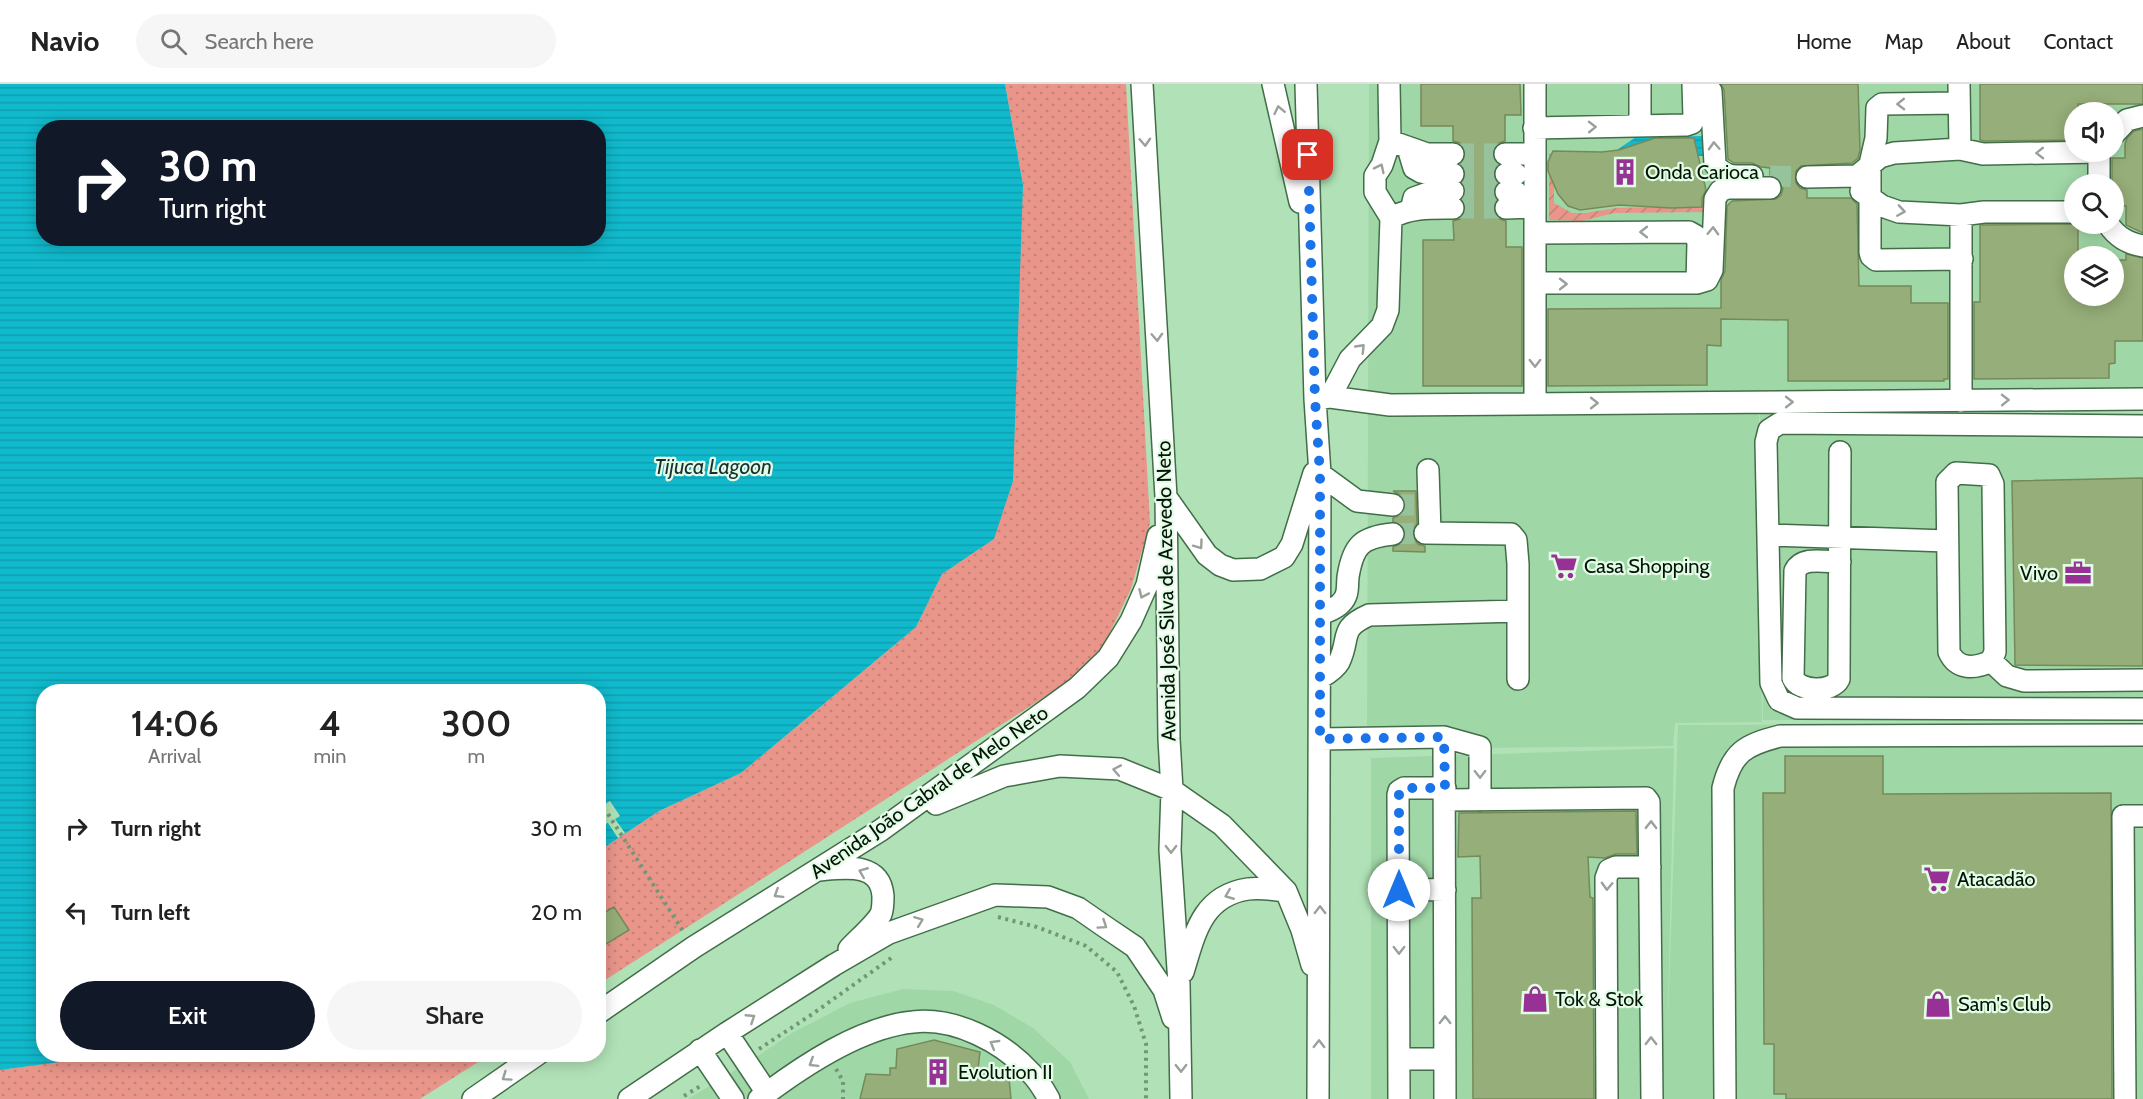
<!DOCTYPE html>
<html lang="en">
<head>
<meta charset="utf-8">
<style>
	:root { --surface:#fff; --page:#f6f6f6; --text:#222; --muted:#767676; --line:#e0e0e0; --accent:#111827 }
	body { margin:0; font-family:Cabin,sans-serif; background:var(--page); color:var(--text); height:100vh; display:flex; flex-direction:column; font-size:22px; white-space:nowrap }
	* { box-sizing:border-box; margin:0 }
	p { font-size:20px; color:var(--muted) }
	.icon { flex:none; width:33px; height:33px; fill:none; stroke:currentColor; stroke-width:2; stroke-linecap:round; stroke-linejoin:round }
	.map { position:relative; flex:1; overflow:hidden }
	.side { position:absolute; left:36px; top:600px; width:570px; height:378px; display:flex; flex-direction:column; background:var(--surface); border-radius:24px; box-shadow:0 3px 15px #0003 }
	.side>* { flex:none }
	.banner { position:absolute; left:36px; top:36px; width:570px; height:126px; border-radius:24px; box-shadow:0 3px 15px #0003; background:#111827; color:#fff; overflow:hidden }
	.tools { position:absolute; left:2064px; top:18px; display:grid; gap:12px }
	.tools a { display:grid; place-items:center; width:60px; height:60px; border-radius:50%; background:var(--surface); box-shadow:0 3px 15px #0003; font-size:30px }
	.pin { position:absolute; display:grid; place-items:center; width:51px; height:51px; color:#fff; margin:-26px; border-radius:12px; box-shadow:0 3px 9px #0006 }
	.me { position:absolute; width:66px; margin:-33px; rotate:0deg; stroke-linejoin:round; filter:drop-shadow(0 0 4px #0008) }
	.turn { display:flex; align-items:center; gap:21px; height:126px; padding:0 24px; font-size:27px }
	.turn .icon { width:78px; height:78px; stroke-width:2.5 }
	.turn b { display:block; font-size:42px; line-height:51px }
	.eta { display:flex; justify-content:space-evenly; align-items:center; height:102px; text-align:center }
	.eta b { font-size:36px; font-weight:600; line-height:42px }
	.button { display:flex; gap:12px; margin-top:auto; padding:12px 24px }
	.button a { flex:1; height:69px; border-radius:36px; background:var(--accent); color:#fff; font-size:24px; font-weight:600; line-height:69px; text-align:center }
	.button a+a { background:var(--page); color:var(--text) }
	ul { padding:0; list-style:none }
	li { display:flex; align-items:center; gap:18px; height:84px; padding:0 24px }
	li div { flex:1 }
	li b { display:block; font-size:22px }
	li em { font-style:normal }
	header { display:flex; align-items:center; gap:36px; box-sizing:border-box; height:84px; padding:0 30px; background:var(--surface); border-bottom:2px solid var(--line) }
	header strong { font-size:28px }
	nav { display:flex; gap:33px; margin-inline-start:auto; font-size:21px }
	.search { width:420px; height:54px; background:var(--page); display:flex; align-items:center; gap:15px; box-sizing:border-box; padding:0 21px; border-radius:33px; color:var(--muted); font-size:22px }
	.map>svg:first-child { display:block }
	.built { fill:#a0d7a7; fill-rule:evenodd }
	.grass { fill:url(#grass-dots) }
	.garden { fill:url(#garden-furrows) }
	.water { fill:url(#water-rules); fill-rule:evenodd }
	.pier { fill:#b1e2b7 }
	.building { fill:#96ae79; stroke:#748b59; stroke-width:1.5 }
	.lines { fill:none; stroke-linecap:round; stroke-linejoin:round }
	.minor-tunnel { stroke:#97c39c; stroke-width:21; stroke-dasharray:21 10; stroke-linecap:butt }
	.minor-casing { stroke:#416e48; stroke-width:24 }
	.path { stroke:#729777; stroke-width:4; stroke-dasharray:3 4.5; stroke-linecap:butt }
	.minor { stroke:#fff; stroke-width:21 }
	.oneway { stroke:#9aa19b }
	.route { stroke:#1a73e8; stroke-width:10; stroke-dasharray:0 18 }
	.labels { text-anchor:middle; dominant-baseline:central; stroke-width:4.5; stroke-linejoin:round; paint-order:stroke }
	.poi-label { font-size:20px; fill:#031406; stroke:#e3fce6; text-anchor:start }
	.street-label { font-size:20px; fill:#031406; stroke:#e3fce6 }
	.water-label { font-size:21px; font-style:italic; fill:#183034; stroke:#e3fce6 }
</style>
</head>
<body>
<header>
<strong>Navio</strong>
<div class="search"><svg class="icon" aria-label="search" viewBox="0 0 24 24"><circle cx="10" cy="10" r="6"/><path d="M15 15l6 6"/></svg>Search here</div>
<nav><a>Home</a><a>Map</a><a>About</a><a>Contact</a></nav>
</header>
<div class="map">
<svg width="2143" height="1015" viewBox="0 0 2143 1015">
	<defs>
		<pattern id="grass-dots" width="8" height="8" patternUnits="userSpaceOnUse" patternTransform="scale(1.5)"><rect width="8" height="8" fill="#e9958a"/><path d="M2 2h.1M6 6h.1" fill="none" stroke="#c68076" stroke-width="1.8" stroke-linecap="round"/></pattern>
		<pattern id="garden-furrows" width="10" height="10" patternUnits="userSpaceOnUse" patternTransform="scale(1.5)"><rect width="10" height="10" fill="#e9958a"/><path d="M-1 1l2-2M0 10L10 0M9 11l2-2" fill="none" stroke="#c68076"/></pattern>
		<pattern id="water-rules" width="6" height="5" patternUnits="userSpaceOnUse" patternTransform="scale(1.5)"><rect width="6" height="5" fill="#10b9cc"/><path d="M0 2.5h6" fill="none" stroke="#0e9eae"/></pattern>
	</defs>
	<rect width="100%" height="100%" fill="#b1e2b7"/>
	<path class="built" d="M1369 0H2143V327L1759 326 1762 638 1675 639 1673 662 1367 665ZM2074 28H2114V68H2074ZM2074 100H2114V140H2074ZM2074 172H2114V212H2074Z
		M1760 329H2143V636H1763Z
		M2143 640V1015H1371V674L1674 664 1667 965 1678 641Z
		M903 905 953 907 994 921 1033 944 1070 978 1089 1015H688L752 976 792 949 850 919Z"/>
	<path class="grass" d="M1005 0H1126L1150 439 1131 505 1094 581 599 900V767L659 727 741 689 916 543 942 490 994 455 1023 101Z
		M112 970H489V971L420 1015H0V986Z"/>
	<path class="garden" d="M1549 70H1554V119L1572 129H1585L1616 124 1697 122V118H1708V128L1614 129 1582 137 1549 136Z"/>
	<path class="water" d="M0 0H1005L1023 101 1013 397 994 455 942 490 916 543 741 689 659 727 599 767 598 608H44V970L112 971 0 986ZM44 44H598V154H44Z
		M1707 52V72H1608L1636 53Z"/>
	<path class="pier" d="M610 717 620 732 615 735 625 749 618 754 608 739 605 740 599 729V724Z"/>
	<path class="building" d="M1421 0H1520L1521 31H1505V57L1499 59 1494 63 1492 71 1498 81 1493 89 1497 99 1493 107 1496 116 1493 124 1495 130 1500 135 1506 137V163H1522V302H1423V156H1454L1453 137 1460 135 1466 125 1462 116 1466 107 1462 98 1466 89 1461 80 1464 76 1466 69 1460 59 1453 57V42H1421Z
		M1721 0H1858L1860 66 1858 74 1852 79 1801 82 1796 87V99L1800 104 1807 106V114H1851L1857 120 1859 202H1911V219H1948V295H1944V297H1788V236L1721 235V262L1707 261V301L1548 302V225L1721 224V196L1725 187 1727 122 1732 117 1776 115 1781 111 1783 105 1781 97 1770 91V84L1761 83 1752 79H1734L1728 75 1724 6Z
		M1980 0H2143V20H2078V28H2074V56L1984 57 1980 56Z
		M2143 45V149L2126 141V122H2114V100H2112V74H2125V60L2127 54 2134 47Z
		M1655 54H1694L1706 106 1702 114V123L1671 124 1619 121 1580 126 1568 122 1558 110 1548 87V78L1553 67 1602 68 1619 66Z
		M2078 140V172H2074V212H2114V176H2126V170L2143 174V257H2115V279L2109 280V294L1974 295V218H1980V141Z
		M2143 394V582L2015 581 2012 397Z
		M1393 407H1416L1417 440 1412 449 1418 460 1425 462V468L1393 467V463L1400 460 1404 455 1406 449 1403 442 1393 438V434L1403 429 1406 422 1401 411Z
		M1785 672H1883V710L2111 709 2112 1015H1786V1010H1774V960H1764L1763 709H1785Z
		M1636 727 1637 770H1616L1605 774 1588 773 1590 813 1593 814 1594 1015H1473L1472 814H1481L1480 772 1458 773 1459 729Z
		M614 823 629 846 598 865V832Z
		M934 956 980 968 978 985H986L988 994H1009L1011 1015H860L866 990 890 991V984H896L897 965Z"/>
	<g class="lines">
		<path class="minor-tunnel" d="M1453 70H1505
			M1453 90H1506
			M1770 92 1807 93
			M1453 107 1506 108
			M1453 124H1506
			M1393 421H1425
			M1393 450 1425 449"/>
		<defs>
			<path id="minor" d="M1142 0 1166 413 1169 655 1172 706 1170 766 1179 900 1181 1015
				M1273 0 1300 118
				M1306 0 1315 315 1320 390 1318 1015
				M1535 0V199H1697L1707 196 1712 186 1715 115 1720 107 1727 104H1770
				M1703 0 1711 7 1715 80C1724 94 1736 92 1752 92
				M1959 0 1960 65
				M1959 19 1882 20 1877 24 1876 54 1870 80V168L1871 172 1876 176 1962 175
				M1640 42V0
				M1534 44 1686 41 1692 39 1694 34 1693 0
				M2114 50 2127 36 2143 32
				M1390 57 1427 70H1453
				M1408 64 1414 84 1421 88 1431 90H1453
				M2099 68V100
				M1505 70H1535
				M1506 90H1516
				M1807 93 1857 92 1880 73 1894 69 1960 65 1983 70 2099 68
				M1861 107 1882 122 1899 128 1961 131 1984 128H2074
				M1506 108H1516
				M1506 124 1535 123
				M1411 126 1414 114 1431 108 1453 107
				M1391 134C1410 123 1432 124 1453 124
				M2108 140C2117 153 2127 159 2143 162
				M1536 149 1689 148 1696 152 1698 159 1697 199
				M1330 313 1350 275 1382 242 1388 226 1391 134 1375 108V92L1382 81 1390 57 1389 0
				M1315 315 1330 313 1390 321 2143 315
				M1961 317V131
				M1535 319V199
				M2143 342 1780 339 1769 346 1766 358 1771 599 1779 616 1797 624 2143 625
				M1840 368 1839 595C1832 609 1799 608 1793 594L1795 487C1802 472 1825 478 1840 478
				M1428 386 1430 449
				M1956 389 1989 391 1993 400 1995 568 1991 577C1975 585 1957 586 1949 568L1947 398Z
				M1320 390 1357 417 1393 421
				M1166 413 1207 471 1220 481 1233 486 1260 485 1284 473 1292 460 1314 389
				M1425 449 1511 450 1516 456 1518 480V595
				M1768 451 1947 457
				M1321 530C1328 527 1336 525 1341 519 1349 511 1347 503 1348 493 1353 461 1362 453 1393 450
				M1991 577 2007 592 2024 597 2143 596
				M1320 594C1327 590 1335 585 1339 578 1351 553 1338 545 1369 531L1518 527
				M1444 653 1445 1015
				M1320 655 1444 653 1480 663V716
				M1445 716 1646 714 1649 718 1652 1015
				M936 720 1004 692 1060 682 1120 685 1172 706 1222 741 1286 807 1302 846 1312 881
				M819 786C843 784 880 777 883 812 883 818 883 825 881 830 875 841 857 856 849 865
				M1399 805 1445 806
				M1183 888C1195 849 1202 812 1248 805 1260 803 1274 806 1286 807
				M598 929 694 863 881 746 1077 604 1108 574 1131 537 1147 501 1158 452
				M727 949 767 1009
				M700 966 733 1015
				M1399 975H1445
				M473 1015 538 970
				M629 1015 727 949 834 881 889 849 995 811 1048 813 1078 824 1104 842 1135 863 1164 906 1173 934
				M759 1015C801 983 860 943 913 938 955 933 1003 958 1031 989 1038 996 1044 1006 1049 1015
				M1399 1015 1398 711 1399 707 1404 704H1445
				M1607 1015 1606 794 1609 786 1616 783H1650
				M1725 1015 1723 704C1732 668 1745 661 1780 652L2143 651
				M2125 1015 2123 732H2143"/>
		</defs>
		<use href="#minor" class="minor-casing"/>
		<path class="path" d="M608 730 683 847
			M998 833 1037 843 1086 862 1117 888 1134 922 1146 960V1015
			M759 965 811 931 894 872
			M836 985 843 997V1015
			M684 1012 702 1001"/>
		<use href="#minor" class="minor"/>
	</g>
	<defs><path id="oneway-chevron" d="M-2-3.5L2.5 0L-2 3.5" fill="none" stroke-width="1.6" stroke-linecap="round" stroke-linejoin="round" transform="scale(1.5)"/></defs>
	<g class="oneway">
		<use href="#oneway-chevron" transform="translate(1901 20) rotate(179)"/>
		<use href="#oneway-chevron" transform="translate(1279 26) rotate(-102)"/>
		<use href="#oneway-chevron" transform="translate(1592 43) rotate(-1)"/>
		<use href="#oneway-chevron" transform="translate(1145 58) rotate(87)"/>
		<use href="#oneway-chevron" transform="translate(1714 62) rotate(-93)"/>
		<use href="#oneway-chevron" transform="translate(2040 69) rotate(179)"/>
		<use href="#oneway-chevron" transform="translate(1380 84) rotate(-64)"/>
		<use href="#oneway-chevron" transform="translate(1901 127) rotate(9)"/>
		<use href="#oneway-chevron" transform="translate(1713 147) rotate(-88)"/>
		<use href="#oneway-chevron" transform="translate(1644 148) rotate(180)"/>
		<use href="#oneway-chevron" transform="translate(1563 200)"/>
		<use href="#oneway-chevron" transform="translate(1157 253) rotate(87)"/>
		<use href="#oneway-chevron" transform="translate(1361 264) rotate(-46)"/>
		<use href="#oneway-chevron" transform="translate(1535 279) rotate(90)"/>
		<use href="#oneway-chevron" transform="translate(2005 316) rotate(-1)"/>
		<use href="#oneway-chevron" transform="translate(1789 318)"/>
		<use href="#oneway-chevron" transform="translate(1594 319)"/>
		<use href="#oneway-chevron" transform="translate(1199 461) rotate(54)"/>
		<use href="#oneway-chevron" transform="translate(1143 510) rotate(114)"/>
		<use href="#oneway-chevron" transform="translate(1117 686) rotate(-169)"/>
		<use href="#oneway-chevron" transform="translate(1480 690) rotate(89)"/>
		<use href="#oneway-chevron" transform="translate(1651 741) rotate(-89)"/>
		<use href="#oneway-chevron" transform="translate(1171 765) rotate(89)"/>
		<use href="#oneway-chevron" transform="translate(863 788) rotate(-158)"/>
		<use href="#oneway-chevron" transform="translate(1607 802) rotate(92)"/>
		<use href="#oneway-chevron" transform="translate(778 810) rotate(148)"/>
		<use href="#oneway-chevron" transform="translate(1229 811) rotate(158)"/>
		<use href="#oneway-chevron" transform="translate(1320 826) rotate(-90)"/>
		<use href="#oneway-chevron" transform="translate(919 837) rotate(-21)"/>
		<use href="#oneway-chevron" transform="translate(1103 841) rotate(34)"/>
		<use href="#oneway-chevron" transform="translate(1399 866) rotate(90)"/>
		<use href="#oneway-chevron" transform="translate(751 934) rotate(-33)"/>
		<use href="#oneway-chevron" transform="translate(1445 936) rotate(-90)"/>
		<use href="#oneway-chevron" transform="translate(1651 957) rotate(-90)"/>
		<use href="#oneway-chevron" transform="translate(994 960) rotate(-150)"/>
		<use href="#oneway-chevron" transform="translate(1319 960) rotate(-89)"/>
		<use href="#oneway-chevron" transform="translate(813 979) rotate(148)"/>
		<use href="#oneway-chevron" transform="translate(1181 984) rotate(89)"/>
		<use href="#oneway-chevron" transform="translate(506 993) rotate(145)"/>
	</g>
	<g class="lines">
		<path class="route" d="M1308 71 1315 315 1320 390V655L1444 653 1445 704H1404L1399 707V806"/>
	</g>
	<defs>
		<symbol id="building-bare" viewBox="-9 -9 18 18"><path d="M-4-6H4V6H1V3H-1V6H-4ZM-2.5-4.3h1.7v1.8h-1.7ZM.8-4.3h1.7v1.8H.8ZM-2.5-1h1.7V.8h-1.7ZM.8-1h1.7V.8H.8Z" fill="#973196" stroke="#e3fce6" stroke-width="2.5" paint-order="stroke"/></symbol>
		<symbol id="supermarket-bare" viewBox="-9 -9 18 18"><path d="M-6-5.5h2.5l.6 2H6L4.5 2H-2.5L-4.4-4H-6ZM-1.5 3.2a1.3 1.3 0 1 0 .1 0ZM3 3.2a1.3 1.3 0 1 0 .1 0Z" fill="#973196" stroke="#e3fce6" stroke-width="2.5" paint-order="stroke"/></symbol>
		<symbol id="office-bare" viewBox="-9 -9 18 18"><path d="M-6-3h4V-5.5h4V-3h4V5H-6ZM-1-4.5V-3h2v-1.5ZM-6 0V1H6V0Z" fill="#973196" stroke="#e3fce6" stroke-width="2.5" paint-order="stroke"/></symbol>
		<symbol id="shop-bare" viewBox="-9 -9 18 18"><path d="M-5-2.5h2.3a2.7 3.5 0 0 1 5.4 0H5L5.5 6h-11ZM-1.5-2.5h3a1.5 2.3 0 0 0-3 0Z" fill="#973196" stroke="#e3fce6" stroke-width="2.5" paint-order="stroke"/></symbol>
	</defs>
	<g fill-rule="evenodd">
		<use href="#building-bare" x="1606" y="69" width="38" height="38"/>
		<use href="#supermarket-bare" x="1545" y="463" width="38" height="38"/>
		<use href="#office-bare" x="2059" y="470" width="38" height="38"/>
		<use href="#supermarket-bare" x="1918" y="776" width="38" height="38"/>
		<use href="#shop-bare" x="1516" y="896" width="38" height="38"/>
		<use href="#shop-bare" x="1919" y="901" width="38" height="38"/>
		<use href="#building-bare" x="919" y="969" width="38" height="38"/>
	</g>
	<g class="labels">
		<g class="poi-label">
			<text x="1645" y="88">Onda Carioca</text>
			<text x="1584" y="482">Casa Shopping</text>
			<text x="2058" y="489" text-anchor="end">Vivo</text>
			<text x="1957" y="795">Atacadão</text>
			<text x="1555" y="915">Tok &amp; Stok</text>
			<text x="1958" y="920">Sam's Club</text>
			<text x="958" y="988">Evolution II</text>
		</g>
		<g class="street-label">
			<text transform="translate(1166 507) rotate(-91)">Avenida José Silva de Azevedo Neto</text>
			<text transform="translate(929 708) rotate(-35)">Avenida João Cabral de Melo Neto</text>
		</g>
		<g class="water-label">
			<text x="713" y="382">Tijuca Lagoon</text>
		</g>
	</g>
</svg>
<div class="tools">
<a><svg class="icon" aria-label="sound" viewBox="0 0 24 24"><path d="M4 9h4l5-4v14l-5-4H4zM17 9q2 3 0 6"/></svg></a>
<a><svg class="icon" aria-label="search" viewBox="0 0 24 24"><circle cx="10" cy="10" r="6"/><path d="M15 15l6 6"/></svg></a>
<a><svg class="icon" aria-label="layers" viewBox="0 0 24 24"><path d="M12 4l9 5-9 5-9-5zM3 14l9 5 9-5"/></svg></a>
</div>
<div class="pin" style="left:1308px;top:71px;background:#d93025"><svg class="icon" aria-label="arrive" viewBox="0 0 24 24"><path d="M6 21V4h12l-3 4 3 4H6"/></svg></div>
<svg class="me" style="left:1399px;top:806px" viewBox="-20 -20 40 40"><circle r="19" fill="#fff"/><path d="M0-13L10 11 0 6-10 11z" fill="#1a73e8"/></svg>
<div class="banner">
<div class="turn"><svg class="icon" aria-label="right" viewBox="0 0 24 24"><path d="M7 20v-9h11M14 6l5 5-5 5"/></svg><div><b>30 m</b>Turn right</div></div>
</div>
<section class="side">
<div class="eta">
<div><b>14:06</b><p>Arrival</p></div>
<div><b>4</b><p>min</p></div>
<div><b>300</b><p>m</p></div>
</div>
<ul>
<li><svg class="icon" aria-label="right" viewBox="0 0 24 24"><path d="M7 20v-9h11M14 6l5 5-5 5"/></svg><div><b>Turn right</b></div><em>30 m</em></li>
<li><svg class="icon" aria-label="left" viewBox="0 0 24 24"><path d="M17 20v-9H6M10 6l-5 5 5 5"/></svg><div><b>Turn left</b></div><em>20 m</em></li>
</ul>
<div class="button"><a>Exit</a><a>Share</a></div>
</section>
</div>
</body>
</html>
